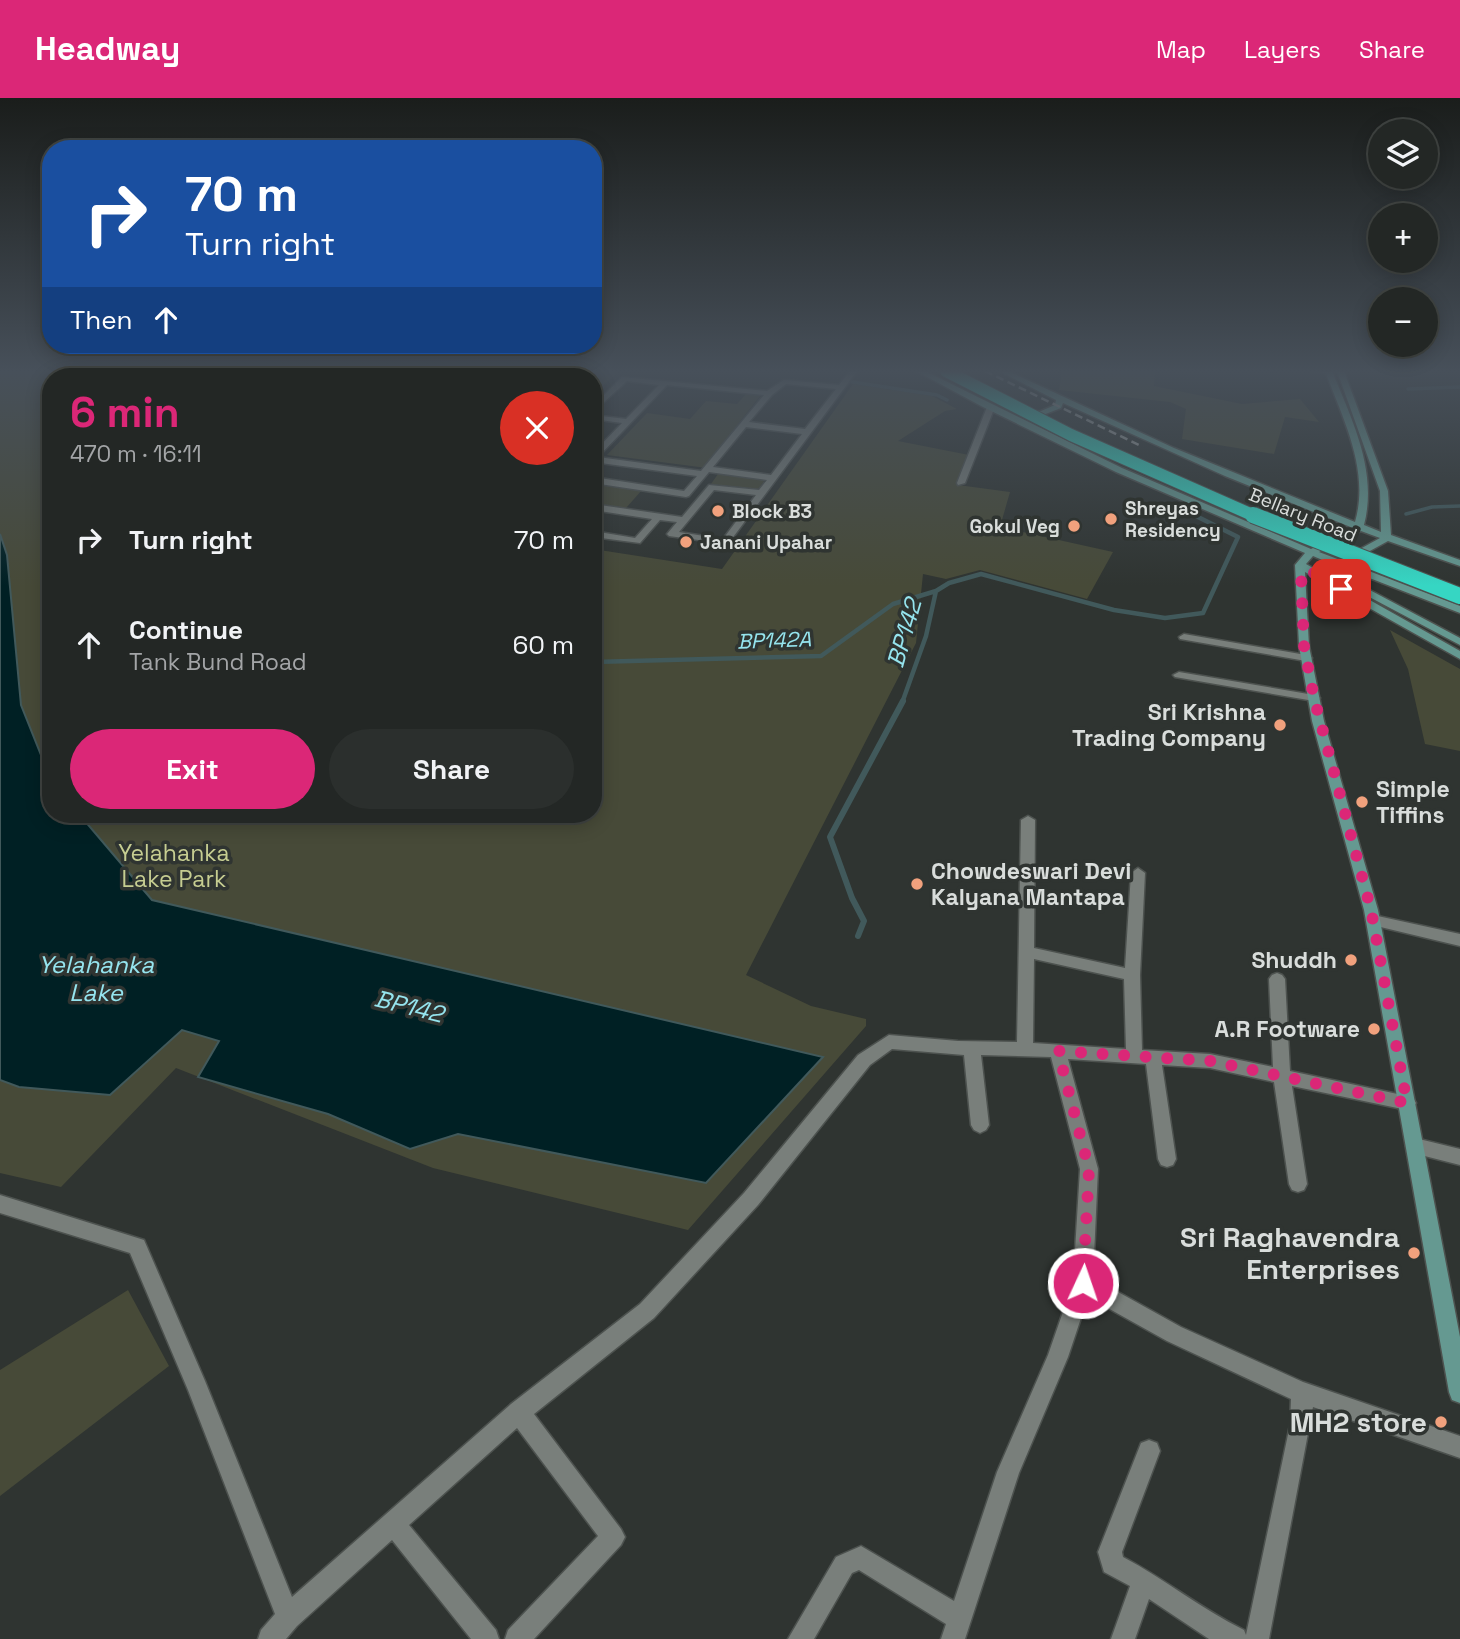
<!DOCTYPE html>
<html lang="en">
<head>
<meta charset="utf-8">
<style>
	:root { --surface:#232725; --page:#2b2f2d; --text:#f1f3f6; --muted:#a3a5a7; --line:#404442; --accent:#db2777 }
	body { margin:0; font-family:"Space Grotesk",sans-serif; background:var(--page); color:var(--text); height:100vh; display:flex; flex-direction:column; font-size:26px; white-space:nowrap }
	* { box-sizing:border-box; margin:0 }
	p { font-size:23px; color:var(--muted) }
	.icon { flex:none; width:38px; height:38px; fill:none; stroke:currentColor; stroke-width:2; stroke-linecap:round; stroke-linejoin:round }
	.map { position:relative; flex:1; overflow:hidden }
	.details { position:absolute; left:42px; top:270px; width:560px; height:455px; display:flex; flex-direction:column; background:var(--surface); border-radius:28px; box-shadow:0 4px 18px #0003,0 0 0 2px var(--line) }
	.details>* { flex:none }
	.banner { position:absolute; left:42px; top:42px; width:560px; height:214px; border-radius:28px; box-shadow:0 4px 18px #0003,0 0 0 2px var(--line); background:#1a4fa0; color:#fff; overflow:hidden }
	.controls { position:absolute; left:1368px; top:21px; display:grid; gap:14px }
	.controls a { display:grid; place-items:center; width:70px; height:70px; border-radius:50%; background:var(--surface); box-shadow:0 4px 18px #0003,0 0 0 2px var(--line); font-size:35px }
	.pin { position:absolute; display:grid; place-items:center; width:60px; height:60px; color:#fff; margin:-30px; border-radius:14px; box-shadow:0 4px 10px #0006 }
	.me { position:absolute; width:77px; margin:-38px; rotate:3deg; stroke-linejoin:round; filter:drop-shadow(0 0 5px #0008) }
	.turn { display:flex; align-items:center; gap:24px; height:147px; padding:0 28px; font-size:32px }
	.turn .icon { width:91px; height:91px; stroke-width:2.5 }
	.turn b { display:block; font-size:49px; line-height:60px }
	.then { display:flex; align-items:center; height:66px; padding:0 28px; background:#0003; gap:14px; font-size:26px }
	.round { display:grid; place-items:center; flex:none; width:74px; height:74px; border-radius:37px; background:var(--page) }
	.headline { display:flex; align-items:center; justify-content:space-between; height:119px; padding:0 28px }
	h1 { font-size:42px; font-weight:700; line-height:52px; color:var(--accent) }
	.action { display:flex; gap:14px; margin-top:auto; padding:14px 28px }
	.action a { flex:1; height:80px; border-radius:42px; background:var(--accent); color:#fff; font-size:28px; font-weight:700; line-height:80px; text-align:center }
	.action a+a { background:var(--page); color:var(--text) }
	ul { padding:0; list-style:none }
	li { display:flex; align-items:center; gap:21px; height:105px; padding:0 28px }
	li div { flex:1 }
	li b { display:block; font-size:26px }
	li em { font-style:normal }
	header { display:flex; align-items:center; gap:42px; box-sizing:border-box; height:98px; padding:0 35px; background:var(--accent); color:#fff }
	header strong { font-size:33px }
	nav { display:flex; gap:38px; margin-inline-start:auto; font-size:24px }
	.map>svg:first-child { display:block }
	.green { fill:#474a38 }
	.water { fill:#002024; stroke:#41595b; stroke-width:2 }
	.lines { fill:none; stroke-linecap:round; stroke-linejoin:round }
	.stream-far2 { stroke:#41595b; stroke-width:3.5 }
	.stream-far1 { stroke:#41595b; stroke-width:4.5 }
	.stream { stroke:#41595b; stroke-width:6 }
	.street-casing { stroke:#4d524f; stroke-width:3 }
	.secondary-casing { stroke:#4d524f; stroke-width:3 }
	.street { fill:#797f7b; fill-rule:evenodd }
	.secondary { fill:#659991; fill-rule:evenodd }
	.rail { stroke:#9ca09e; stroke-width:2.5; stroke-dasharray:8 4.5; stroke-linecap:butt }
	.highway-bridge-far1-casing { stroke:#4d524f; stroke-width:14; stroke-linecap:butt }
	.highway-bridge-casing { stroke:#4d524f; stroke-width:18; stroke-linecap:butt }
	.highway-bridge-far1 { stroke:#36d6c3; stroke-width:12 }
	.highway-bridge { stroke:#36d6c3; stroke-width:16 }
	.route { stroke:#db2777; stroke-width:12; stroke-dasharray:0 21.6 }
	.poi-dot { fill:#f1a17d; stroke:#2f3431; stroke-width:2.5 }
	.labels { text-anchor:middle; dominant-baseline:central; stroke-width:7; stroke-linejoin:round; paint-order:stroke }
	.far-poi-label { font-size:19px; font-weight:bold; fill:#d9dddb; stroke:#2f3431; text-anchor:start }
	.far-street-label { font-size:19px; fill:#d9dddb; stroke:#2f3431 }
	.far-water-label { font-size:21px; font-style:italic; fill:#95e4ee; stroke:#2f3431 }
	.poi-label { font-size:23px; font-weight:bold; fill:#d9dddb; stroke:#2f3431; text-anchor:end }
	.park-label { font-size:23px; fill:#c6cd91; stroke:#2f3431 }
	.water-label { font-size:24px; font-style:italic; fill:#95e4ee; stroke:#2f3431 }
	.near-poi-label { font-size:28px; font-weight:bold; fill:#d9dddb; stroke:#2f3431; text-anchor:end }
</style>
</head>
<body>
<header>
<strong>Headway</strong>
<nav><a>Map</a><a>Layers</a><a>Share</a></nav>
</header>
<div class="map">
<svg width="1460" height="1541" viewBox="0 0 1460 1541">
	<rect width="100%" height="100%" fill="#2f3431"/>
	<path class="green" d="M0 273H619L593 297V278H51V682L21 607 7 457 0 436Z
		M1062 273H1155L1154 288 1242 306 1300 301 1319 324 1285 319 1274 356 1182 341 1186 311 1170 304 1059 292Z
		M853 286 932 298 957 311 945 313 898 343 969 357 958 387 1010 394 1000 429 1113 454 1087 501 980 472 946 481 923 476 916 545 746 877 811 908 866 921V928L688 1132 433 1070 176 970 61 1089 0 1075V982L19 989 110 997 181 932 219 943 199 979 328 1016 410 1051 458 1036 706 1085 822 959 152 802 79 716H593V451L722 471Z
		M746 296 761 297 738 326 741 327 707 370 607 357 647 315 690 321 706 303 737 306Z
		M718 376 765 382 758 391 711 386Z
		M593 385 642 392 626 410 593 405Z
		M1390 532 1460 571V653L1425 646 1408 571Z
		M128 1192 169 1268 0 1398V1272Z"/>
	<path class="water" d="M0 436 7 457 21 607 51 682V716H79L152 802 823 959 706 1085 458 1036 410 1051 328 1016 198 979 219 943 182 932 110 997 19 989 0 982Z"/>
	<g class="lines">
		<path class="stream-far2" d="M852 284 937 297 947 302
			M1408 291 1460 289
			M1166 410 1178 409 1198 419
			M1406 416 1432 409 1460 408"/>
		<path class="stream-far1" d="M593 564 821 558 893 506 936 493
			M902 605 926 538 936 493 949 485 981 476 1114 512 1165 520 1203 515 1238 439 1194 417"/>
		<path class="stream" d="M858 838 864 823 852 800 830 739 903 603"/>
		<defs>
			<path id="street" d="M850 273H857L728 446 669 438 667 436 677 424 660 422 640 445 593 439V433L635 440 652 421 593 412V406L682 419 709 387 759 392 767 382 709 374 689 398 686 399 593 385V379L684 393 697 378 593 364V355L622 325 593 321V317L626 321 659 287 627 283 593 314V308L622 279 767 293 784 282 839 287ZM786 286 836 291 805 331 749 324 772 297ZM667 287 764 297 701 373 598 359ZM746 329 802 336 771 377 713 369ZM714 392 756 397 723 441 679 434Z
				M1313 273H1333L1334 274 1330 276Z
				M987 309 994 311 965 385 958 387 957 385Z
				M1184 536 1306 557 1312 560 1306 563 1180 541 1179 539Z
				M1179 574 1314 597 1320 600 1314 603 1175 579 1173 577Z
				M1028 718 1035 722 1034 850 1125 870 1131 775 1138 770 1145 775 1140 877 1142 952 1210 956 1273 969 1269 881 1272 877 1277 875 1282 877 1285 881 1290 973 1407 998 1413 1000 1416 1005 1413 1010 1407 1012 1292 988 1307 1086 1304 1092 1298 1094 1292 1092 1289 1086 1274 984 1210 970 1162 967 1176 1061 1173 1067 1167 1069 1161 1067 1158 1061 1146 966 1068 961 1098 1071 1093 1180 1181 1229 1303 1284 1460 1338V1360L1313 1309 1269 1541H1209L1149 1501 1135 1541H1111L1130 1488 1104 1474 1098 1454 1141 1345 1149 1342 1157 1345 1160 1353 1122 1454 1123 1459C1165 1481 1201 1511 1244 1532L1246 1537 1290 1327 1291 1301 1167 1243 1088 1199 1068 1259 1019 1375 965 1541H941L946 1526 859 1472 852 1475 814 1541H788L836 1459 861 1448 954 1503 997 1374 1048 1257 1073 1185 1080 1071 1051 959 981 957 989 1027 986 1032 980 1035 974 1032 971 1027 964 957 892 951 870 967 758 1107 654 1220 534 1316 621 1431 625 1439 621 1447 534 1541H505L508 1532 598 1438 517 1330 409 1427 496 1532 499 1541H471L392 1442 297 1528 286 1541H258L261 1532 275 1516 188 1292 130 1155 0 1115V1097L144 1142 205 1283 292 1499 511 1306 640 1206 744 1095 858 957 889 937 958 943 1017 944 1021 722ZM1034 861 1124 881 1126 951 1033 945Z
				M1373 817 1460 836V848L1368 826 1366 822 1368 818Z
				M1415 1040 1460 1051V1067L1409 1054 1406 1048 1409 1042Z"/>
			<path id="secondary" d="M916 273H925L1122 370 1311 451 1353 430 1225 378 1063 305 1061 310 1043 317 1020 319V315L1041 313 1055 307 1056 302 999 273H1008L1174 350 1355 424C1370 372 1343 321 1325 273H1332C1352 322 1378 373 1364 427L1381 434 1380 393 1337 273H1344L1388 393 1391 437 1460 462V468L1388 443 1348 465 1460 508V515L1341 469 1334 473 1460 540V547L1324 475V471L1332 466 1313 458 1306 466 1460 553V561L1305 474 1309 548 1324 623 1378 812 1460 1239V1305L1452 1302 1449 1294 1364 812 1312 623 1299 548 1295 467 1305 455 1116 374 983 309ZM1361 433 1380 440 1340 462 1319 454Z"/>
		</defs>
		<use href="#street" class="street-casing"/>
		<use href="#secondary" class="secondary-casing"/>
		<use href="#street" class="street"/>
		<use href="#secondary" class="secondary"/>
		<path class="rail" d="M985 273 1141 348"/>
		<defs>
			<path id="highway-bridge-far1" d="M946 273 1071 337 1257 419"/>
			<path id="highway-bridge" d="M1253 417 1460 498"/>
		</defs>
		<use href="#highway-bridge-far1" class="highway-bridge-far1-casing"/>
		<use href="#highway-bridge" class="highway-bridge-casing"/>
		<use href="#highway-bridge-far1" class="highway-bridge-far1"/>
		<use href="#highway-bridge" class="highway-bridge"/>
	</g>
	<linearGradient id="sky" x2="0" y2="1"><stop stop-color="#1a1d1b"/><stop offset="0.56" stop-color="#47505a"/><stop offset="1" stop-color="#47505a" stop-opacity="0"/></linearGradient>
	<rect width="1460" height="488" fill="url(#sky)"/>
	<g class="lines">
		<path class="route" d="M1083 1185 1089 1071 1058 953 1210 963 1407 1005 1371 812 1314 600 1304 548 1301 475H1316L1341 491"/>
	</g>
	<g class="poi-dot">
		<circle cx="718" cy="413" r="7"/>
		<circle cx="1111" cy="421" r="7"/>
		<circle cx="1074" cy="428" r="7"/>
		<circle cx="686" cy="444" r="7"/>
		<circle cx="1280" cy="627" r="7"/>
		<circle cx="1362" cy="704" r="7"/>
		<circle cx="917" cy="786" r="7"/>
		<circle cx="1351" cy="862" r="7"/>
		<circle cx="1374" cy="931" r="7"/>
		<circle cx="1414" cy="1155" r="7"/>
		<circle cx="1441" cy="1324" r="7"/>
	</g>
	<g class="labels">
		<g class="far-poi-label">
			<text x="1125" y="410">Shreyas<tspan x="1125" dy="22">Residency</tspan></text>
			<text x="732" y="413">Block B3</text>
			<text x="1060" y="428" text-anchor="end">Gokul Veg</text>
			<text x="700" y="444">Janani Upahar</text>
		</g>
		<g class="far-street-label">
			<text transform="translate(1303 417) rotate(22)">Bellary Road</text>
		</g>
		<g class="far-water-label">
			<text transform="translate(774 542) rotate(-2)">BP142A</text>
		</g>
		<g class="poi-label">
			<text x="1266" y="614">Sri Krishna<tspan x="1266" dy="26">Trading Company</tspan></text>
			<text x="1376" y="691" text-anchor="start">Simple<tspan x="1376" dy="26">Tiffins</tspan></text>
			<text x="931" y="773" text-anchor="start">Chowdeswari Devi<tspan x="931" dy="26">Kalyana Mantapa</tspan></text>
			<text x="1337" y="862">Shuddh</text>
			<text x="1360" y="931">A.R Footware</text>
		</g>
		<g class="park-label">
			<text x="174" y="755">Yelahanka<tspan x="174" dy="26">Lake Park</tspan></text>
		</g>
		<g class="water-label">
			<text transform="translate(904 535) rotate(-74)">BP142</text>
			<text x="96" y="866">Yelahanka<tspan x="96" dy="28">Lake</tspan></text>
			<text transform="translate(409 908) rotate(14)">BP142</text>
		</g>
		<g class="near-poi-label">
			<text x="1400" y="1139">Sri Raghavendra<tspan x="1400" dy="32">Enterprises</tspan></text>
			<text x="1427" y="1324">MH2 store</text>
		</g>
	</g>
</svg>
<div class="controls">
<a><svg class="icon" aria-label="layers" viewBox="0 0 24 24"><path d="M12 4l9 5-9 5-9-5zM3 14l9 5 9-5"/></svg></a>
<a>+</a>
<a>−</a>
</div>
<div class="pin" style="left:1341px;top:491px;background:#d93025"><svg class="icon" aria-label="arrive" viewBox="0 0 24 24"><path d="M6 21V4h12l-3 4 3 4H6"/></svg></div>
<svg class="me" style="left:1083px;top:1185px" viewBox="-20 -20 40 40"><circle r="17" fill="#db2777" stroke="#fff" stroke-width="3"/><path d="M0-11L8 9 0 5-8 9z" fill="#fff"/></svg>
<div class="banner">
<div class="turn"><svg class="icon" aria-label="right" viewBox="0 0 24 24"><path d="M7 20v-9h11M14 6l5 5-5 5"/></svg><div><b>70 m</b>Turn right</div></div>
<div class="then">Then<svg class="icon" aria-label="ahead" viewBox="0 0 24 24"><path d="M12 20V5M6 11l6-6 6 6"/></svg></div>
</div>
<section class="details">
<div class="headline"><div><h1>6 min</h1><p>470 m · 16:11</p></div><a class="round" style="background:#d93025;color:#fff"><svg class="icon" aria-label="close" viewBox="0 0 24 24"><path d="M6 6l12 12M18 6L6 18"/></svg></a></div>
<ul>
<li><svg class="icon" aria-label="right" viewBox="0 0 24 24"><path d="M7 20v-9h11M14 6l5 5-5 5"/></svg><div><b>Turn right</b></div><em>70 m</em></li>
<li><svg class="icon" aria-label="ahead" viewBox="0 0 24 24"><path d="M12 20V5M6 11l6-6 6 6"/></svg><div><b>Continue</b><p>Tank Bund Road</p></div><em>60 m</em></li>
</ul>
<div class="action"><a>Exit</a><a>Share</a></div>
</section>
</div>
</body>
</html>
